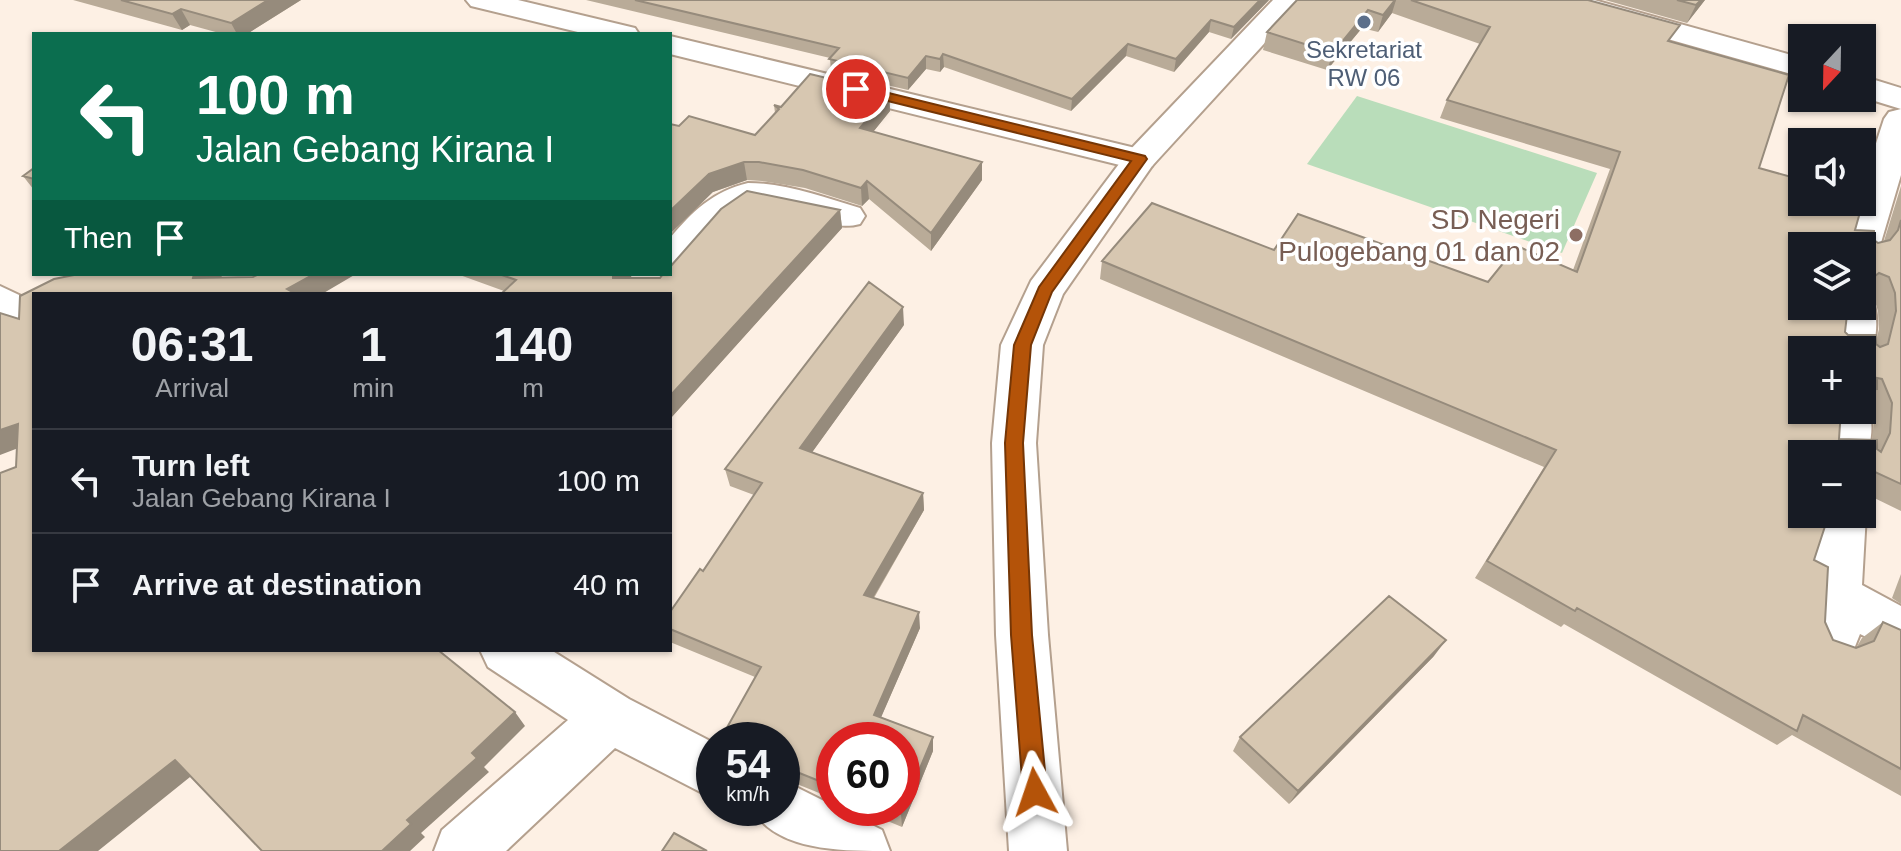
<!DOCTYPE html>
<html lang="en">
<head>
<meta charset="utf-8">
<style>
	:root { --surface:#171b24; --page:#20242c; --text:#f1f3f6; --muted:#9ea1a6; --line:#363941 }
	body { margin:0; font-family:Helvetica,sans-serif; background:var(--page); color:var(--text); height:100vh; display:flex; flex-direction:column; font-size:30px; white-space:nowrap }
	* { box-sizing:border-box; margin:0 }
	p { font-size:26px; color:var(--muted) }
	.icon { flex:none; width:44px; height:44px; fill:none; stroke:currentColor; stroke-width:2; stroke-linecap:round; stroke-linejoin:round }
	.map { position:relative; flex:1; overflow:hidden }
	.details { position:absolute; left:32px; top:292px; width:640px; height:360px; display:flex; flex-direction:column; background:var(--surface); border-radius:0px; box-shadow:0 2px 6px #0004 }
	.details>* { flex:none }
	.hud { position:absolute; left:32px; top:32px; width:640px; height:244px; border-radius:0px; box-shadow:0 2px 6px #0004; background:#0b6e4f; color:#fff; overflow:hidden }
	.needle { width:52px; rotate:202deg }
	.tools { position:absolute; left:1788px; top:24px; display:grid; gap:16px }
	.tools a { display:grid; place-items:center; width:88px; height:88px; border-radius:0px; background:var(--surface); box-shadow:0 2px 6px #0004; font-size:40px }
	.speed { position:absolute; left:696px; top:722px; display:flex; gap:16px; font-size:40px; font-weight:700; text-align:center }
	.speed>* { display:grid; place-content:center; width:104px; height:104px; border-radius:50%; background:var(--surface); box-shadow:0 2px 6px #0004; line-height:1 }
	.speed small { font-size:20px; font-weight:400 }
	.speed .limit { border:12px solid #d22; background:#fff; color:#111 }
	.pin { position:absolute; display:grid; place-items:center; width:68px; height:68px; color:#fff; margin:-34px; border:4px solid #fff; border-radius:50%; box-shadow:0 2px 8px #0007 }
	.me { position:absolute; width:88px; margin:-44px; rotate:355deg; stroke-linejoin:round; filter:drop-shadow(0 0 6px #0008) }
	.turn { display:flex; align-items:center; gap:28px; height:168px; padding:0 32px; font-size:36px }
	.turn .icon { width:104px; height:104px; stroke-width:2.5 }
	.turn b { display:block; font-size:56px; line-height:68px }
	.then { display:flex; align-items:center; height:76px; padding:0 32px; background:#0003; gap:16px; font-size:30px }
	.eta { display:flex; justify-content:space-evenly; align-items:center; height:136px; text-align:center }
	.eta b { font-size:48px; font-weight:700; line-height:56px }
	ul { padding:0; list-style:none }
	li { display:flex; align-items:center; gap:24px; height:104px; padding:0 32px; border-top:2px solid var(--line) }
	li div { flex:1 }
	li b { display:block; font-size:30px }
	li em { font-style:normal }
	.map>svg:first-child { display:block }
	.green { fill:#b9ddba }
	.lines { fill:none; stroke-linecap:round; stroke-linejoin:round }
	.street-casing { stroke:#b4a08e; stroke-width:4 }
	.primary-casing { stroke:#b4a08e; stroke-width:4 }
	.street { fill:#fff; fill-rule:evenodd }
	.primary { fill:#fff; fill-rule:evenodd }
	.wall { fill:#b9ab98; fill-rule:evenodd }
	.shaded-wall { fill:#968b7c }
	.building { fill:#d7c7b1; stroke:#968b7c; stroke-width:2; fill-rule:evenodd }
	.route { fill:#b45309; stroke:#753606; stroke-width:2 }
	.service-dot { fill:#5c6f8a; stroke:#fff; stroke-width:3 }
	.education-dot { fill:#8d6e63; stroke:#fff; stroke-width:3 }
	.labels { text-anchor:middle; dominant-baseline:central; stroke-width:7; stroke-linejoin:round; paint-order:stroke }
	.far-service-label { font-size:24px; fill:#4e5e75; stroke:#fff }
	.education-label { font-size:28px; fill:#785e54; stroke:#fff; text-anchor:end }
</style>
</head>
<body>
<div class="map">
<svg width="1901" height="851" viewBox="0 0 1901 851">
	<rect width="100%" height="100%" fill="#fdf0e4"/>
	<path class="green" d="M1357 96 1597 173 1562 253 1307 164Z"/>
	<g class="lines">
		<defs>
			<path id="street" d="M466 0H518L635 28 639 34H586L471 6Z
				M1546 0H1594L1802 58V77L1551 6Z
				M670 36 1152 152 1157 159 1152 166 1140 170 670 54Z
				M1862 76 1901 88V109L1862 97Z
				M1901 109V175L1880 246 1874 255 1862 258V246H1842L1857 202H1862V186L1884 119 1889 112Z
				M748 183C786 183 823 197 860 208L865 216 860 224C828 233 785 206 749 206L723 225 684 272 670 276 663 274H670V238C693 211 712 192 748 183Z
				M0 286 34 302V335L20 331 0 319Z
				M1862 294 1870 296C1880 313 1877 344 1868 361L1862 362V350H1832L1836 306H1862Z
				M1862 398C1877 413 1872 448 1862 466V454H1824L1827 410H1862Z
				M1862 507 1866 514 1862 585 1901 606V654L1860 634 1852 654 1834 661 1816 654 1808 638 1818 514H1862Z
				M480 650H551L629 699 714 743V799L615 748 506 851H434L442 830 568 720 488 667Z
				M782 780 882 830 890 851C840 851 775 851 752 808H782Z"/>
			<path id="primary" d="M1273 0H1304L1152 166 1063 294 1043 345 1036 443 1048 635 1067 851H1009L996 635 992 443 1001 345 1031 281 1128 152Z"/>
		</defs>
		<use href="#street" class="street-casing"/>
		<use href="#primary" class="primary-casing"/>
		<use href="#street" class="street"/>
		<use href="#primary" class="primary"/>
	</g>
	<path class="wall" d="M73 0H301L247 34H223L190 25 182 30Z
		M586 0H1269L1231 39 1209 32 1174 72 1126 56 1071 111 944 67 940 72 926 69 908 90 831 72 830 58Z
		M1297 0H1588L1671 42 1759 168 1855 230 1878 243 1884 241 1901 186V511L1862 492V454H1802L1814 560 1825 622 1833 640 1856 648 1862 638 1883 622 1901 630V796L1792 735 1777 745 1564 624 1561 627 1475 578 1544 467 1100 279 1102 261 1274 250 1488 282 1573 270 1610 169 1440 118 1447 100 1480 44 1392 13 1378 32 1362 28 1327 70 1263 50 1267 32ZM1802 246H1862V300L1868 293 1873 295 1878 311 1879 329 1876 341 1848 335 1845 332ZM1802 350H1862V404L1866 400 1874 421 1872 440 1839 439Z
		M1605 0H1705L1687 23Z
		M889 93 890 111 873 132 982 162V180L931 251 869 199 862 206 805 188 762 181 747 180 713 192 679 126 755 135 775 113 774 105 781 107Z
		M34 168V190L23 176Z
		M840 210 842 228 670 419V294L504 291 457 274H633L630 278H660Z
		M904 325 812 452 923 493 924 510 874 598 920 628 881 717 933 737V751L902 827 856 808H902L834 740V799L782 778V740L755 677 670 642V612L703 571 754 495 730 486 725 469Z
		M1901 574V604L1892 598Z
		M1434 656 1289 804 1233 751 1240 737Z"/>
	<path class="shaded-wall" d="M268 0H301L247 34H237L231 23Z
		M1260 0H1269L1231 39 1234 27Z
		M1395 0H1396L1392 13 1378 32 1383 15Z
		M1701 0H1705L1687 23 1696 5Z
		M181 9 190 25 182 30 172 14Z
		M1368 10 1362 28 1327 70 1333 53Z
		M1211 20 1209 32 1174 72 1176 59Z
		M1128 44 1126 56 1071 111 1072 99Z
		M943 54 944 67 940 72V59Z
		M926 56V69L908 90V78Z
		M889 93 890 111 861 147 860 128Z
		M744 162 747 180 713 192 670 234V211L709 174Z
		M982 162V180L931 251V233Z
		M867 181 869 199 862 206 861 188Z
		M840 210 842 228 670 419V396Z
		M194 274H220L222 277 193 278Z
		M314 274H356L322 294H290L287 289Z
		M613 274H633L619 292Z
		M903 307 904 325 803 465 800 448Z
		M18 424 34 442 0 455V430Z
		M923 493 924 510 866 610 864 595Z
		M919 612 920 628 876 729 874 715Z
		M1446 640 1434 656 1289 804 1298 791Z
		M515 712 525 726 484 767 489 772 421 833 425 837 410 851H382L407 820 472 753Z
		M933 737V751L902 827 901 814Z
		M175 760 195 773 98 851H59Z"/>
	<path class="building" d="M121 0H268L231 23 181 9 172 14Z
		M635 0H1260L1234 27 1211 20 1176 59 1128 44 1072 99 943 54 940 59 926 56 908 78 829 59 839 48Z
		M1297 0H1395L1383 15 1368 10 1333 53 1267 32Z
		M1411 0H1588L1680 25 1668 41 1789 75 1759 168 1802 180V202H1862V197L1864 198 1855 230 1874 231V240L1878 243 1890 240 1898 230 1901 220V484L1862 466V454H1802V514H1829L1814 560 1828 567 1825 622 1833 640 1856 648 1874 641 1883 622 1901 630V769L1803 715 1797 731 1577 608 1575 611 1487 561 1556 450 1102 261 1152 203 1274 250 1298 214 1488 282 1517 246 1577 272 1620 152 1447 100 1490 27ZM1802 246H1862V285H1875V276L1879 273 1889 277 1895 293 1896 311 1888 344 1880 347 1876 344V335H1848L1845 332 1848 306H1802ZM1802 350H1862V390L1877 389V378L1882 379 1892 403 1890 433 1881 452 1877 449V440L1839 439 1841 410H1802Z
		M1677 0H1701L1696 5Z
		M810 74 889 93 860 128 982 162 931 233 867 181 861 188 803 170 759 162H744L709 174 670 211V124L679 126 689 116 755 135 779 109 774 105 781 107Z
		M34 168V179L23 176Z
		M747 191 840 210 670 396V294H501L516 280 499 274H613V278H660L663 274H670V267L721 209Z
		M79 274H194L193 278 253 277 259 274H314L287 289 296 294H34V650H438L515 712 472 753 477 758 407 820 411 824 382 851H262L175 760 59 851H0V473L16 467 18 424 0 430V313L19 319 20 296 54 279Z
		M869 282 903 307 800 448 923 493 864 595 919 612 874 715 933 737 901 814 886 808H902V740H834V787L782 766V740H720L761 667 670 629V612L700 569 703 571 762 483 725 469Z
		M1389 596 1446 640 1298 791 1240 737Z
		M674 833 707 851H662Z"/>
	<path class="route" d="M856 85 1145 156 1147 159 1052 292 1031 345 1023 443 1032 635 1047 792 1043 800 1035 803 1027 800 1023 792 1011 635 1005 443 1014 345 1039 287 1131 161 851 92V86Z"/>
	<circle class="service-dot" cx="1364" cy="22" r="8"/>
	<circle class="education-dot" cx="1576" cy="235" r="8"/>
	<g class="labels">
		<g class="far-service-label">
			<text x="1364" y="49">Sekretariat<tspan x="1364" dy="28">RW 06</tspan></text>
		</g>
		<g class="education-label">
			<text x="1560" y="219">SD Negeri<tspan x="1560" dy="32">Pulogebang 01 dan 02</tspan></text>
		</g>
	</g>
</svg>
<div class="tools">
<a><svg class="needle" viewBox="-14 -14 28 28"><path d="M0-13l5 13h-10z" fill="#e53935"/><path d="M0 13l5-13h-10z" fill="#9ea1a6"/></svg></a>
<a><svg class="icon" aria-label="sound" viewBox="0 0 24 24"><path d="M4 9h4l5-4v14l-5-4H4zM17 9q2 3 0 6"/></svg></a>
<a><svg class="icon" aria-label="layers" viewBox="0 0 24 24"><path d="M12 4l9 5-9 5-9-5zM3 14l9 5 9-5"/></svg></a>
<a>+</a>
<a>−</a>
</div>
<div class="speed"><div>54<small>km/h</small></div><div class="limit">60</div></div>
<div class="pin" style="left:856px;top:89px;background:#d93025"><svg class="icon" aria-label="arrive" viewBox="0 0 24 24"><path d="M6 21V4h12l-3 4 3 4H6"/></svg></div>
<svg class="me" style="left:1035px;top:792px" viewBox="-20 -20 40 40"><path d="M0-17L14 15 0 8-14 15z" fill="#b45309" stroke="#fff" stroke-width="4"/></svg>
<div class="hud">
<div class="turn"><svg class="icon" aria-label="left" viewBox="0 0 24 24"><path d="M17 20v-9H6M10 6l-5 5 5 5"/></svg><div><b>100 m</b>Jalan Gebang Kirana I</div></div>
<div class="then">Then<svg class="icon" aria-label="arrive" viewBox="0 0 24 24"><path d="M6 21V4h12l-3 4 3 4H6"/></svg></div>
</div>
<section class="details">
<div class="eta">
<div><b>06:31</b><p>Arrival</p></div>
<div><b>1</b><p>min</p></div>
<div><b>140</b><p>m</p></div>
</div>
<ul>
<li><svg class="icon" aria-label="left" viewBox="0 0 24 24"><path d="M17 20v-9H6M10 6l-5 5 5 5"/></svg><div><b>Turn left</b><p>Jalan Gebang Kirana I</p></div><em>100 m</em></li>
<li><svg class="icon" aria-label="arrive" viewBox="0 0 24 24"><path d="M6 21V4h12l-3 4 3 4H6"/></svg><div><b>Arrive at destination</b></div><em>40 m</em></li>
</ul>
</section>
</div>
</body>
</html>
